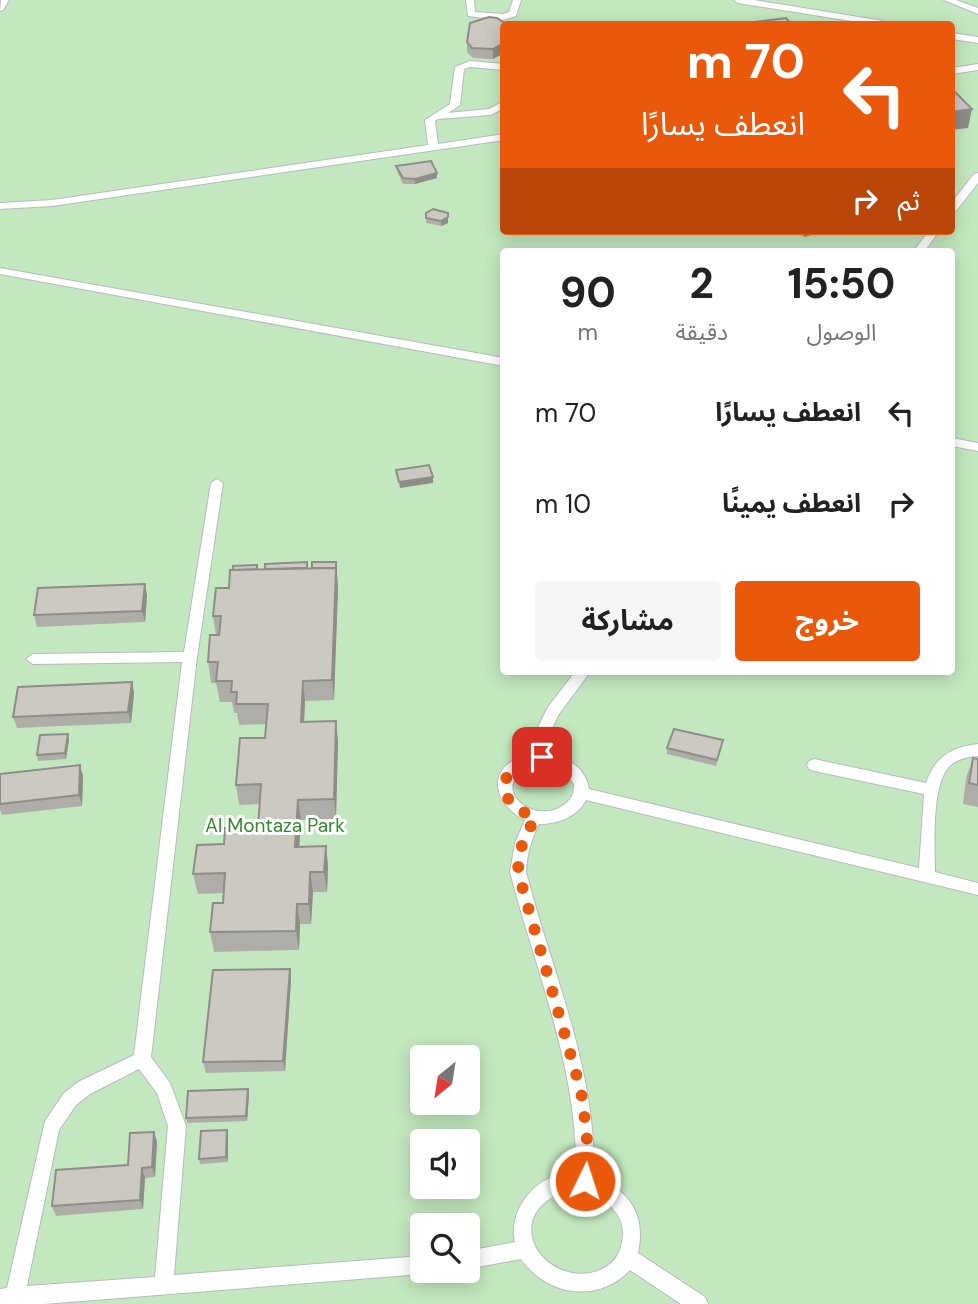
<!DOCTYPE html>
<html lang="ar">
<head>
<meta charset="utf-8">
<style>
	:root { --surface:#fff; --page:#f6f6f6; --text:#222; --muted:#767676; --accent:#ea580c }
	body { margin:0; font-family:"DM Sans","Noto Sans Arabic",sans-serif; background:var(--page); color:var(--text); direction:rtl; height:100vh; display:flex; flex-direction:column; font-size:26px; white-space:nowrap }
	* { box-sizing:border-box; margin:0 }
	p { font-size:23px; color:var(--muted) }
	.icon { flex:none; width:38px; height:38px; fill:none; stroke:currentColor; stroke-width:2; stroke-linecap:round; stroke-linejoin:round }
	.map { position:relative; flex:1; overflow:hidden; direction:ltr }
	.details { position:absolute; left:500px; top:248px; width:455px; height:427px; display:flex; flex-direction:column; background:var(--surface); border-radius:7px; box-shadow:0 4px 18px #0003; direction:rtl }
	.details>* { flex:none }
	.hud { position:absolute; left:500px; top:21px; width:455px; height:214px; border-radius:7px; box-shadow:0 4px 18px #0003; direction:rtl; background:#ea580c; color:#fff; overflow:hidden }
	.needle { width:46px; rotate:210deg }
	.tools { position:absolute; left:410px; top:1045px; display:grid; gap:14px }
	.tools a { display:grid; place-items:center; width:70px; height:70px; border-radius:7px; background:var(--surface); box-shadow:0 4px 18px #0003; font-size:35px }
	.pin { position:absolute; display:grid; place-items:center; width:60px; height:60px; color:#fff; margin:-30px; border-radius:14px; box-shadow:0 4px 10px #0006 }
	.me { position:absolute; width:77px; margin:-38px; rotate:4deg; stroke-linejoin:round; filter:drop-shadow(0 0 5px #0008) }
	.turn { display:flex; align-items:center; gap:24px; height:147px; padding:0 35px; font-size:32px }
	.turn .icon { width:91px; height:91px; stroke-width:2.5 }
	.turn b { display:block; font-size:49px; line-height:60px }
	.then { display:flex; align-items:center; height:66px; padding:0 35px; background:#0003; gap:14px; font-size:26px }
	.eta { display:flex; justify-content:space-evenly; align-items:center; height:119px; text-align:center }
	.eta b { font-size:42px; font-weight:700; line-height:49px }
	.primary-button { display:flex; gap:14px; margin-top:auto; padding:14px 35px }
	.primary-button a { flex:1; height:80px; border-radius:7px; background:var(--accent); color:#fff; font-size:28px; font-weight:700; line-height:80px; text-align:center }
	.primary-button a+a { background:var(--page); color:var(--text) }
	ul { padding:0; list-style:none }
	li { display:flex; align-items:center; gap:21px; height:91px; padding:0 35px }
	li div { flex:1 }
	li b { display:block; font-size:26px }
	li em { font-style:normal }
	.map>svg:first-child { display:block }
	.green { fill:#c3e8bf; fill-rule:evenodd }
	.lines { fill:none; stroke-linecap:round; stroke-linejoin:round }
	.service-casing { stroke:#b7babf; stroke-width:2 }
	.service { fill:#fff; fill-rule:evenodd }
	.wall { fill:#afada8 }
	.shaded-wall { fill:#8f8d88 }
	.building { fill:#ccc9c3; stroke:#8f8d88; stroke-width:2 }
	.route { stroke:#ea580c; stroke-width:12; stroke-dasharray:0 21.6 }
	.labels { text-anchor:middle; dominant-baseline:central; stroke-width:6; stroke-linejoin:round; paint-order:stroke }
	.park-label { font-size:19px; fill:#358731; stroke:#fff }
</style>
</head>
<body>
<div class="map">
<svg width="978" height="1304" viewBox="0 0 978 1304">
	<rect width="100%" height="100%" fill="#efece4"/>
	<path class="green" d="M0 0H978V1304H0ZM504 24H952V231H504ZM504 252H952V672H504ZM422 1057H467V1102H422ZM422 1141H467V1186H422ZM422 1225H467V1270H422Z"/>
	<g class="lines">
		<defs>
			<path id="service" d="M1 0H9L3 10 0 11Z
				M466 0H474L475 12 503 14 509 12 513 0H521L516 16 503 20 468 16Z
				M734 0H754L883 21 887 24H870L738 3Z
				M944 0H956L978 8V14Z
				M952 33 978 37V43L952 39Z
				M470 61 504 64V70L470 67 464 69 460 105 448 113 489 109 504 101V108L491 115 438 119 435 121 438 144 504 134V140L52 206 0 209V203L52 200 428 145 425 120 450 104 455 67Z
				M978 64V70L952 74V68Z
				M978 173V183L956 211 952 212V202L974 174Z
				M929 231H939L924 252H913Z
				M0 268 504 358V366L0 274Z
				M952 438 978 443V451L952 446Z
				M217 479 223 483 197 657 151 1057 170 1083 186 1126 174 1275 422 1256V1270H429L422 1274 44 1304H0V1289L7 1288 45 1121 64 1093 78 1082 134 1055 182 662 33 664 26 659 33 654 184 652 211 483ZM139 1069 157 1093 168 1126 155 1277 27 1286 59 1130 76 1105 90 1094Z
				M575 672H590L559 714 540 752C561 753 586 766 589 789L919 868 924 794 814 771 809 769 807 765 809 761 814 759 926 783C935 757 951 747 978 744V756C967 757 955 759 948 768 931 789 935 846 935 872L978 883V895L586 800C577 817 558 824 539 824 531 839 527 855 526 872 553 976 596 1067 594 1177 630 1190 646 1215 638 1253L705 1297 708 1304H681L630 1270C598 1304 547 1296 521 1259L467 1269V1251L515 1242C507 1207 541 1170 576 1173 578 1068 536 972 510 872L515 843 525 820C495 806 484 768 523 757L548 707ZM542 763 565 773 574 784C574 792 573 797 566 803 535 831 477 781 542 763ZM567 1190C600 1192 635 1213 619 1252 614 1264 601 1271 590 1273 544 1280 509 1228 548 1200 554 1196 561 1193 567 1190Z"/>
		</defs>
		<use href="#service" class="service-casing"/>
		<use href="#service" class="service"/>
	</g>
	<path class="wall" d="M504 24V44L502 54 493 59 473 58 467 52V42Z
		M396 166 437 173V178L415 184H403L397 171Z
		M426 213H448V223L441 226 426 223Z
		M796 231H819L818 233 804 237 797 233Z
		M336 562 338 588 334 700 305 701 304 722 338 741 336 819 301 820 299 847 326 846 328 866 327 892H313L311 924H300L299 950 214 952 210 932 223 903 224 893 198 894 193 874 224 844 258 827 260 804 239 805 236 785 265 738 266 724 239 725 237 713H234L232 702H220L216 683H211L208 662 216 635 213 616 229 588 258 569 312 568Z
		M147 595 145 622 37 627 34 615Z
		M132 682 134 693 131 723 17 728 13 717Z
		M69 740 66 759 38 761 37 755Z
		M722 746 716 766 667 754V748Z
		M973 758 978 759V807L963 804 966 778Z
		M0 774 83 776 82 806 2 815 0 810Z
		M290 969 291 980 285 1071 206 1073 203 1062Z
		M249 1095 247 1121 187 1123 186 1118Z
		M154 1132 157 1142 155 1177 145 1178 143 1209 56 1216 52 1206 128 1165Z
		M228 1135V1162L200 1164 199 1159Z"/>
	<path class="shaded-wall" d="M504 34V44L502 54 493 59V49Z
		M972 109 968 128 952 130V112Z
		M437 173V178L415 184V179Z
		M448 217V223L441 226V221Z
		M805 231H819L818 233 804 237Z
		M433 477V483L400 488 399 482Z
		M336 562 338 588 334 700 332 680Z
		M145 584 147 595 145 622 142 611Z
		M303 681 305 701 303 742 301 722Z
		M132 682 134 693 131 723 128 712Z
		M336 721 338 741 336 819 334 799Z
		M68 734 69 740 66 759 65 753Z
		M80 765 83 776 82 806 79 795Z
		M298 800 301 820 298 867 295 847Z
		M326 846 328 866 327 892 324 872Z
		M310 872 313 892 311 924 309 904Z
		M297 904 300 924 299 950 296 931Z
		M290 969 291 980 285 1071 283 1061Z
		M248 1089 249 1095 247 1121 246 1116Z
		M227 1130 228 1135V1162L226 1157Z
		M154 1132 157 1142 155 1177 152 1167Z
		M142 1168 145 1178 143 1209 140 1200Z"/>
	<path class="building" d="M489 17 497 18 506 24H504V34L502 44 493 49 472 48 467 42 470 23Z
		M786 18 791 24H740Z
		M952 89 972 109 952 112Z
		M431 161 437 173 415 179 403 178 396 166Z
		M433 209 448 213V217L441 221 426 218V213Z
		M429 465 433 477 399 482 396 470Z
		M307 562V568L265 569V564Z
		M312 562H336V568H312Z
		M257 565V569L233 570V566Z
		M336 568 332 680 303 681 301 722 336 721 334 799 298 800 295 847 326 846 324 872H310L309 904H297L296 931 210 932 213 903H223L225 873 193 874 197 845 224 844 225 828 258 827 261 784 236 785 240 738H265L268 704H236L237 692H231L232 681H216L218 662H208L210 635H219L221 616H213L216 588H229L230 570Z
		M145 584 142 611 34 615 38 588Z
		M132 682 128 712 13 717 18 687Z
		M674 729 723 740 717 760 667 748Z
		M68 734 65 753 37 755 40 735Z
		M973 758 978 759V785L969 783Z
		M80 765 79 795 0 804V774Z
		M290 969 283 1061 203 1062 213 970Z
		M248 1089 246 1116 186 1118 188 1091Z
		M227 1130 226 1157 199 1159 201 1131Z
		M154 1132 152 1167 142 1168 140 1200 52 1206 56 1170 128 1165 130 1133Z"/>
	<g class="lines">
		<path class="route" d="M542 757C497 763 490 802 535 817L519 852 518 872 581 1091 587 1135 585 1181"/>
	</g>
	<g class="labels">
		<g class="park-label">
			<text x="275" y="825">Al Montaza Park</text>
		</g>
	</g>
</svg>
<div class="tools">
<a><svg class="needle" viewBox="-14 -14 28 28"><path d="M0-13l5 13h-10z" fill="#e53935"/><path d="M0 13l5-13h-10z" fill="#767676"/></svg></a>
<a><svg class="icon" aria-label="sound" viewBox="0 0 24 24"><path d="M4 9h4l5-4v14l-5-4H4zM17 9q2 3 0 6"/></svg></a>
<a><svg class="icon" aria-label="search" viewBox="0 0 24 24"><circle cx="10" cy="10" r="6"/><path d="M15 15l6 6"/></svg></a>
</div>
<div class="pin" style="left:542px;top:757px;background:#d93025"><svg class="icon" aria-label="arrive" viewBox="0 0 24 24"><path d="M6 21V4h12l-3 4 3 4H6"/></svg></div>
<svg class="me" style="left:585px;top:1181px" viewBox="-20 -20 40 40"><circle r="17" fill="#ea580c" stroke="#fff" stroke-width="3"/><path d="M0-11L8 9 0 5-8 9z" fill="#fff"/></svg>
<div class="hud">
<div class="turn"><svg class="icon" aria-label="left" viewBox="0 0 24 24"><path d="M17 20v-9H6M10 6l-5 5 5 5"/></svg><div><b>70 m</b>انعطف يسارًا</div></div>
<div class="then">ثم<svg class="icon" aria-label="right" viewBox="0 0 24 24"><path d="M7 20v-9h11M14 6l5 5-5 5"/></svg></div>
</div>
<section class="details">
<div class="eta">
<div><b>15:50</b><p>الوصول</p></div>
<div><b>2</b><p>دقيقة</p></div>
<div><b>90</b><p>m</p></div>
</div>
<ul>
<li><svg class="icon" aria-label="left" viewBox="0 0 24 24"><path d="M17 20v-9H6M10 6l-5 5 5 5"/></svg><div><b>انعطف يسارًا</b></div><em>70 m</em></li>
<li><svg class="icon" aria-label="right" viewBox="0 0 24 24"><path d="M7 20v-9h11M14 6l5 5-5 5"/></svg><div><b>انعطف يمينًا</b></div><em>10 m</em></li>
</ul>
<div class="primary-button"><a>خروج</a><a>مشاركة</a></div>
</section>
</div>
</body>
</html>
